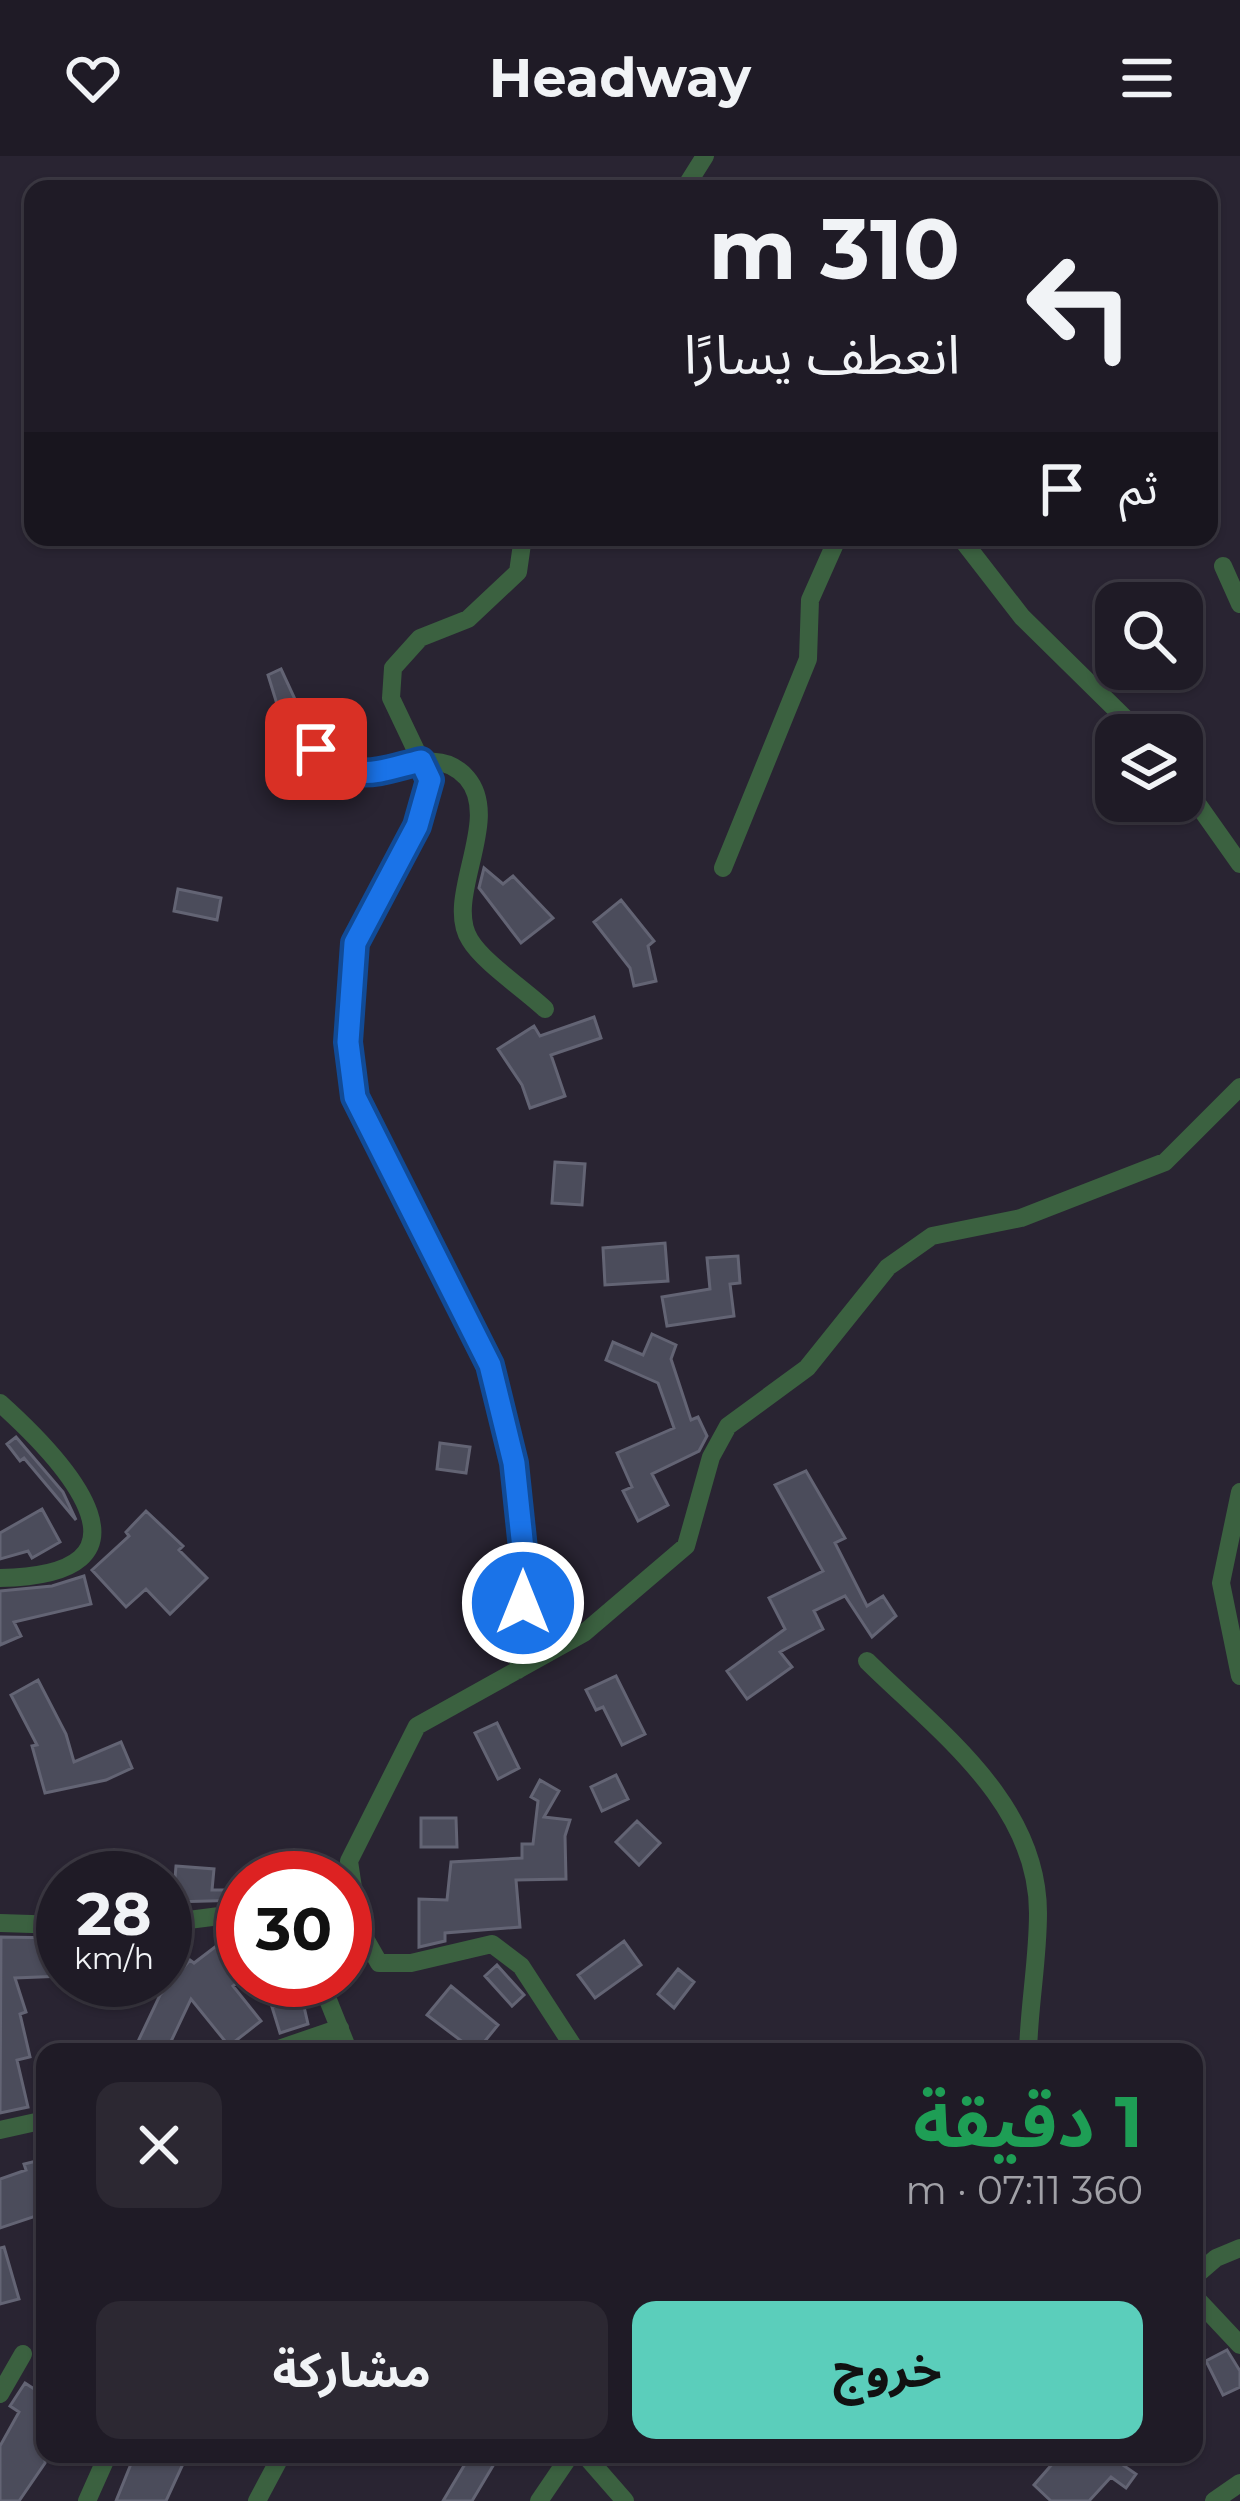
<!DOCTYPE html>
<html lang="ar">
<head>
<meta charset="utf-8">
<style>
	:root { --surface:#1f1b26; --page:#2c2832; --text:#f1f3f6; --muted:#a1a1a7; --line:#3c3943; --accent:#5bcebb }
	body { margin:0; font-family:Montserrat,"Noto Sans Arabic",sans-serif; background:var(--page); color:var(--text); direction:rtl; height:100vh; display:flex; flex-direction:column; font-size:45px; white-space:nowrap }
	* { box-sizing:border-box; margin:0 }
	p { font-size:39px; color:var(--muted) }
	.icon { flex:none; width:66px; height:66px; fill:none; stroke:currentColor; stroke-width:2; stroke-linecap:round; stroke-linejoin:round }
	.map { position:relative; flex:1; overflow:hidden; direction:ltr }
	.details { position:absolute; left:36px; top:1887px; width:1167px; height:420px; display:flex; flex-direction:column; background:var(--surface); border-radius:24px; box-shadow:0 3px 9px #0004,0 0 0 3px var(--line); direction:rtl }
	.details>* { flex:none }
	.banner { position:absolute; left:24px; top:24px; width:1194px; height:366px; border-radius:24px; box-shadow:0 3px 9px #0004,0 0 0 3px var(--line); direction:rtl; background:#1f1b26; color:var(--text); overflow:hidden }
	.controls { position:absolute; left:1095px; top:426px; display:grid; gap:24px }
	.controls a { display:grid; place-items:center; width:108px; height:108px; border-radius:24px; background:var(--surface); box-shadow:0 3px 9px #0004,0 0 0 3px var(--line); font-size:60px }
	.speed { position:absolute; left:36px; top:1695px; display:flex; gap:24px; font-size:60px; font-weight:700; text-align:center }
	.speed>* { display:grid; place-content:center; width:156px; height:156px; border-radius:50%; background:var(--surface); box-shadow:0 3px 9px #0004,0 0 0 3px var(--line); line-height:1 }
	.speed small { font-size:30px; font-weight:400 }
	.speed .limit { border:18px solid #d22; background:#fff; color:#111 }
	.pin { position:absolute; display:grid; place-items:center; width:102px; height:102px; color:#fff; margin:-51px; border-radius:24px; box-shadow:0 6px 18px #0006 }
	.me { position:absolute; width:132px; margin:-66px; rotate:0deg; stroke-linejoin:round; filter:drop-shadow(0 0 9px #0008) }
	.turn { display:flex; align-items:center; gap:42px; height:252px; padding:0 60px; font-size:54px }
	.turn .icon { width:156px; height:156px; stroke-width:2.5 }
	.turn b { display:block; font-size:84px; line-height:102px }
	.then { display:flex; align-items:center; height:114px; padding:0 60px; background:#0003; gap:24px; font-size:45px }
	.round { display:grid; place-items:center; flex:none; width:126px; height:126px; border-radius:24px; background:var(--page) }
	.overview { display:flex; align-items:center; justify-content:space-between; height:204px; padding:0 60px }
	h1 { font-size:72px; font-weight:700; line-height:90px; color:#1e9e55 }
	.cta { display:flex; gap:24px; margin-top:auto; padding:24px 60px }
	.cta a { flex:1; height:138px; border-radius:24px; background:var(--accent); color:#111; font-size:48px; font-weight:700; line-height:138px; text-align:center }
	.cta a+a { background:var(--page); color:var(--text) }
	header { display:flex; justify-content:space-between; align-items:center; height:156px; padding:0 60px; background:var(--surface); font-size:54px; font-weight:700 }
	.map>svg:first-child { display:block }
	.building { fill:#4b4c5b; stroke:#636474; stroke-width:3 }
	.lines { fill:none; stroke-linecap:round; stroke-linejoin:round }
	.street { stroke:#3b6140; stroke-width:18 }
	.route-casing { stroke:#114b97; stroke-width:30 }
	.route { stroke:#1a73e8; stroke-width:21 }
</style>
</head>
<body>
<header><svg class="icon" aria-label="menu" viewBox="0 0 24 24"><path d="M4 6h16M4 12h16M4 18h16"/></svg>Headway<svg class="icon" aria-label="heart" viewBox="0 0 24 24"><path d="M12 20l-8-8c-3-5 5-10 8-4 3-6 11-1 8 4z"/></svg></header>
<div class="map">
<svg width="1240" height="2345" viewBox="0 0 1240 2345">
	<rect width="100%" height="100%" fill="#292432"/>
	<path class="building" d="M281 513 312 580 289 587 268 519Z
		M484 712 503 728 513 720 553 762 521 787 479 732Z
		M178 733 221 742 217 764 174 755Z
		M621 744 654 785 648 790 656 825 634 830 630 812 594 766Z
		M594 861 601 882 551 899 565 940 530 952 522 929 498 893 534 870 540 880Z
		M555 1006 585 1008 582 1049 552 1047Z
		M665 1087 668 1125 605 1129 603 1092Z
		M738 1100 740 1127 730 1128 734 1160 667 1170 662 1141 710 1133 707 1102Z
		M652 1178 676 1189 671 1203 691 1264 698 1261 707 1280 699 1295 652 1318 668 1349 638 1365 623 1335 632 1331 617 1297 674 1272 658 1227 606 1204 613 1186 643 1199Z
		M16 1281 63 1336 76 1364 24 1302 20 1305 7 1288Z
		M440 1287 470 1291 466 1317 437 1313Z
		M806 1315 845 1382 835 1387 867 1450 883 1440 896 1460 872 1481 845 1440 814 1455 823 1473 780 1496 792 1511 747 1543 727 1515 785 1473 769 1442 823 1415 775 1329Z
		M42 1353 60 1386 32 1402 28 1395 0 1403V1377Z
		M146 1355 183 1390 179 1394 207 1422 170 1458 146 1433 126 1451 92 1414 129 1380 126 1376Z
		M84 1420 91 1448 14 1466 21 1480 0 1489V1435L52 1430Z
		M616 1520 645 1578 622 1589 603 1551 596 1554 586 1534Z
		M38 1524 66 1578 74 1606 121 1586 132 1612 106 1624 45 1637 32 1590 37 1589 11 1539Z
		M497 1567 519 1612 498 1623 475 1577Z
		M616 1619 628 1643 602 1655 591 1631Z
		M540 1624 559 1635 544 1661 570 1664 565 1680 566 1723 516 1724 520 1771 445 1777V1785L419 1791V1743L447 1744 451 1706 522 1702V1688H533L538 1645 531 1641Z
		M421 1662H456L457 1691H421Z
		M637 1665 660 1687 639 1709 616 1686Z
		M176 1710 214 1713 212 1734H243V1744L173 1746Z
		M232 1778 243 1793V1822L233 1830 261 1865 229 1890 191 1843 166 1896H133L160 1839 190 1804 194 1807Z
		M1 1781 63 1782V1820L15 1822 26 1856 20 1858 30 1901 17 1904 28 1951 0 1957Z
		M624 1785 641 1809 595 1842 578 1819Z
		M497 1809 524 1839 512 1850 485 1820Z
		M678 1813 694 1826 674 1852 658 1838Z
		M451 1830 498 1869 476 1896 427 1859Z
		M302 1842 308 1868 280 1877 272 1851Z
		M45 2003V2057L0 2072V2023L26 2014 24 2008Z
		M4 2091 19 2143 0 2148V2092Z
		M1227 2194 1240 2215V2231L1223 2239 1206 2205Z
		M25 2227 45 2240V2307L19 2345H0V2290L19 2256 10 2250Z
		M135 2298H163L183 2308 166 2345H116Z
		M471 2298 497 2303 472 2345H443Z
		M1061 2298H1107L1136 2318 1126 2332 1111 2321 1089 2345H1051L1034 2329Z"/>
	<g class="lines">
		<path class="street" d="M676 33 688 27 705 0
			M960 381 1022 461 1142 579
			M1223 410 1240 448
			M316 593C322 599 329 609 336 613 378 637 430 579 467 622 503 664 443 742 470 784 483 806 525 834 545 853
			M1182 626 1240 708
			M723 712 808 503 810 444 838 381
			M0 1247C70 1310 167 1419 0 1422
			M1240 1336 1221 1427 1240 1520
			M867 1505C939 1576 1038 1647 1038 1757 1038 1804 1029 1850 1028 1896
			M518 1514 525 1413 514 1307 490 1209 355 941 348 886 355 787 417 670 430 624 391 542 393 512 420 482 468 463 518 416 523 381
			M0 1767 63 1769
			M165 1767 243 1757
			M320 1824 349 1896
			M270 1896 340 1872
			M577 1896 521 1810 492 1788 411 1807H379L359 1772 349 1705 417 1570 584 1477 686 1390 711 1301 728 1270 807 1212 888 1111 932 1080 1021 1062 1165 1006 1240 931
			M0 1974 45 1964
			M1194 2121 1216 2102 1240 2092
			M1194 2140 1240 2189
			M0 2238 23 2198
			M584 2298 625 2345
			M87 2345 108 2298
			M257 2345 282 2298
			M539 2345 571 2298
			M1214 2345 1240 2327"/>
	</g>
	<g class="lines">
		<defs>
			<path id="route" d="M316 593C353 629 375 616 421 605L430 624 417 670 355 787 348 886 355 941 490 1209 514 1307 525 1412 523 1447"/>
		</defs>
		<use href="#route" class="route-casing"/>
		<use href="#route" class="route"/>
	</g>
</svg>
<div class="controls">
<a><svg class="icon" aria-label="search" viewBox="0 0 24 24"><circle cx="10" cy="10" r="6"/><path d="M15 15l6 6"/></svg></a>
<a><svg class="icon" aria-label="layers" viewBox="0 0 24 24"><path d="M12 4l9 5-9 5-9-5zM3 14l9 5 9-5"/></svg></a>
</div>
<div class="speed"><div>28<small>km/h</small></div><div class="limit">30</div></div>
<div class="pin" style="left:316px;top:593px;background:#d93025"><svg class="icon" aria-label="arrive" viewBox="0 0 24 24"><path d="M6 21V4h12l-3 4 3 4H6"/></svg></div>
<svg class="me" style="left:523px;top:1447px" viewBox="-20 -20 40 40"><circle r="17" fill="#1a73e8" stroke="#fff" stroke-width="3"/><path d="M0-11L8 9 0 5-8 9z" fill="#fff"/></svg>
<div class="banner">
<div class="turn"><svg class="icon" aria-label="left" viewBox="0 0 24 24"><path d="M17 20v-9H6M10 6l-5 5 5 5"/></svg><div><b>310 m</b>انعطف يسارًا</div></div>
<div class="then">ثم<svg class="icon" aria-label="arrive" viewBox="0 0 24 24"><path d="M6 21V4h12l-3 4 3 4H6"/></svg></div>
</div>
<section class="details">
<div class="overview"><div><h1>1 دقيقة</h1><p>360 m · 07:11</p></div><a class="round"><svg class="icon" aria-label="close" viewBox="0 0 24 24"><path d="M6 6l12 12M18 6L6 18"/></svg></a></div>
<div class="cta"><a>خروج</a><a>مشاركة</a></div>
</section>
</div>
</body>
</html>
